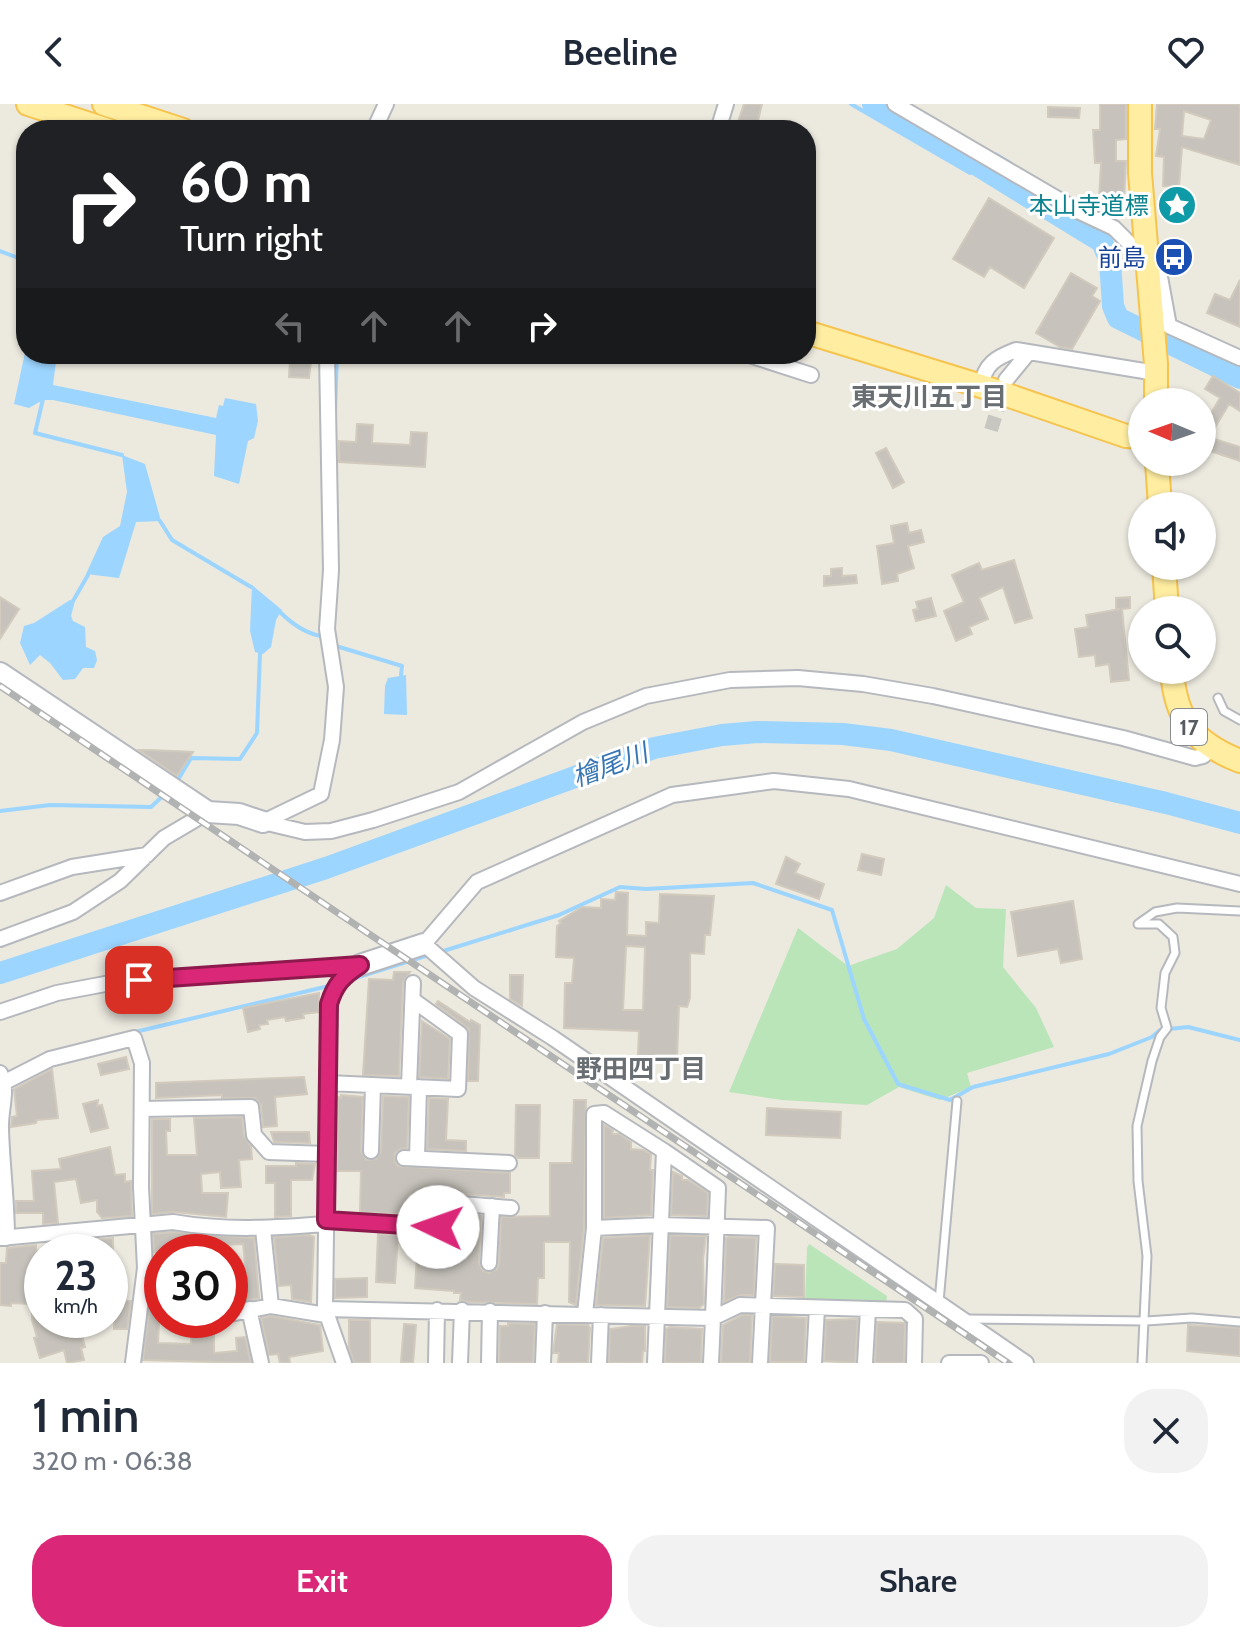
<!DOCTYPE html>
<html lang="en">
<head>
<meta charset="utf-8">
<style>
	:root { --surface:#fff; --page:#f2f2f3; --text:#1f2937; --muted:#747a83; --accent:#db2777 }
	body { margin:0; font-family:Cabin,"Noto Sans JP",sans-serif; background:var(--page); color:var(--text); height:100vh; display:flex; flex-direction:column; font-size:30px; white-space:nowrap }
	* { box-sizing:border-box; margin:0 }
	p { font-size:26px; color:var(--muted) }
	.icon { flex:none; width:44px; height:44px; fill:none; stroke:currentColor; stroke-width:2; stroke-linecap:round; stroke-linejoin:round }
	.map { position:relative; height:1259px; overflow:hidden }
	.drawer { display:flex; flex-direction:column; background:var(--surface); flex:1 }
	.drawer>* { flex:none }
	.top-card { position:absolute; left:16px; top:16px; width:800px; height:244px; border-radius:32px; box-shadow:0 2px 6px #0004; background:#202124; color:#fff; overflow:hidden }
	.needle { width:52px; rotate:272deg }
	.fabs { position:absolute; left:1128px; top:284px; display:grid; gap:16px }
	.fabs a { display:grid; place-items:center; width:88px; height:88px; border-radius:50%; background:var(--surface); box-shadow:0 2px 6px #0004; font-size:40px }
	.speed { position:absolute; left:24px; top:1130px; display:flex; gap:16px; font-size:40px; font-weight:700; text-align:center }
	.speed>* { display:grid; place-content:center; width:104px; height:104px; border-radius:50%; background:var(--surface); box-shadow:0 2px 6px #0004; line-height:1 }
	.speed small { font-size:20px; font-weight:400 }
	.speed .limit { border:12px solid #d22; background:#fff; color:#111 }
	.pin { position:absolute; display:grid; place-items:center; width:68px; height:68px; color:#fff; margin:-34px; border-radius:16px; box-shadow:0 4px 12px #0006 }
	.me { position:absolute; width:88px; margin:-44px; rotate:273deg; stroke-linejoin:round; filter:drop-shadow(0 0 6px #0008) }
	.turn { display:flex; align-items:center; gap:28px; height:168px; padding:0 32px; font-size:36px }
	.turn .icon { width:104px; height:104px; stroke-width:2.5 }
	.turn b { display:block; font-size:56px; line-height:68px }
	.lanes { display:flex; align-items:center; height:76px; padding:0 32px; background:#0003; justify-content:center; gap:40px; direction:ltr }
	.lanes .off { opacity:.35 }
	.round { display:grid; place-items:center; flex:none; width:84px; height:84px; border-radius:32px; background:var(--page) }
	.headline { display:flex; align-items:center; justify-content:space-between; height:136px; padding:0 32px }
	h1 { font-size:48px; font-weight:600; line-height:60px }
	.action { display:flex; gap:16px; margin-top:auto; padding:16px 32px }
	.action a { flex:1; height:92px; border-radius:32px; background:var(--accent); color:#fff; font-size:32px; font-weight:600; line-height:92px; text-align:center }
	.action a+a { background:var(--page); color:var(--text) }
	header { display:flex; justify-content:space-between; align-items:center; height:104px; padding:0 32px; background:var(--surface); font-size:36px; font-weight:600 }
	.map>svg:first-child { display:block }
	.green { fill:#bae5b9 }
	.water { fill:#9cd5ff }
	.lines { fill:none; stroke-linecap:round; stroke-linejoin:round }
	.stream { stroke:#9cd5ff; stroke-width:4 }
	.river { stroke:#9cd5ff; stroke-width:22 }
	.building { fill:#c7c3bc; stroke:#d1cabd; stroke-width:2; fill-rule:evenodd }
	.street-tunnel { stroke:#c7c6c0; stroke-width:14; stroke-dasharray:14 7; stroke-linecap:butt }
	.lane-casing { stroke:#b5b8bd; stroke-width:11 }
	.street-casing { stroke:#b5b8bd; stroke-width:18 }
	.secondary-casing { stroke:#b5b9bf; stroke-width:24 }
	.primary-casing { stroke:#f6c44e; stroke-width:26 }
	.lane { stroke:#fff; stroke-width:7 }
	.street { stroke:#fff; stroke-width:14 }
	.secondary { stroke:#fff; stroke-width:20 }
	.primary { stroke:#ffeea1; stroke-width:22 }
	.rail-casing { stroke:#b1b2b2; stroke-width:7 }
	.rail { stroke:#fff; stroke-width:4; stroke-dasharray:12; stroke-linecap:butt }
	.route-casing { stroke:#8e194d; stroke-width:20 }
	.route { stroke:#db2777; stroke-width:14 }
	.labels { text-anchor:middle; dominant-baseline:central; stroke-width:6; stroke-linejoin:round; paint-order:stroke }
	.shield { fill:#fff; stroke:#8a8d90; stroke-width:2 }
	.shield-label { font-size:22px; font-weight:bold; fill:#585c61 }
	.culture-label { font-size:24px; fill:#0d838f; stroke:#fff; text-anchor:end }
	.transit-label { font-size:24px; fill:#164399; stroke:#fff; text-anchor:end }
	.neighbourhood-label { font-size:26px; font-weight:bold; fill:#696e73; stroke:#fff }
	.water-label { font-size:26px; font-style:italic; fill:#3776b3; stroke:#fff }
</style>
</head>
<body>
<header><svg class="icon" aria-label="back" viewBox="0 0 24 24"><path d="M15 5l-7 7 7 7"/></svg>Beeline<svg class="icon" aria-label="heart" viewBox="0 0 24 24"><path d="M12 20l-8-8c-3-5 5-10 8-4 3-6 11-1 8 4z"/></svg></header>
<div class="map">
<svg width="1240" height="1259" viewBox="0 0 1240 1259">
	<rect width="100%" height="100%" fill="#ece9df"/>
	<path class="green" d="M946 781 976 804 1006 805 1003 863 1036 904 1054 943 967 969 971 983 940 996 899 983 867 1001 782 996 729 988 798 824 848 862 897 845 934 814Z
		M809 1140 887 1192 886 1199H805L807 1144Z"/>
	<path class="water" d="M26 244V250H57L53 281 216 314 219 301 223 302 225 294 256 300 258 317 254 334 248 337 239 380 214 372 216 331 53 296H43L29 304 14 300Z
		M122 351 145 360 161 417 136 418 119 474 86 470 103 433 120 422 127 388Z
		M252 481 282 506 276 516 271 543 263 550 255 548 250 527Z
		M70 496 75 497 71 512 73 517 85 523 86 543 95 547 97 556 94 564H83L75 575 63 576 50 559 40 551 30 561 20 539 24 522 34 519Z
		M406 571 407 611 384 610 385 582 388 574Z"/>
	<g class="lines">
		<path class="stream" d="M851 0 970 69
			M995 50 1010 59
			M1073 96 1088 103
			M0 147 26 157
			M43 295 35 329 122 351
			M335 306 337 250
			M160 417 172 436 251 483
			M73 497 88 471
			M280 508C293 521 308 531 326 533
			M335 538 336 542 402 562 401 571
			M176 679 191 654 240 655 257 629 260 549
			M0 707 50 701 151 703 167 688
			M440 848 559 811 620 783 646 785 753 779 832 806 864 915 898 980 950 996 973 983 1109 950 1152 933 1160 926 1188 923 1240 936
			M349 876 432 850
			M135 928 333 881"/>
		<path class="river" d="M873 0 951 45 1102 138 1110 157 1113 202 1118 214 1240 274
			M0 869 326 764 654 644 722 631 757 628 843 630 891 636 1166 699 1240 719"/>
	</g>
	<path class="building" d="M744 0H762L756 25 738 18Z
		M1100 0H1126V35L1116 36V57H1126L1124 96H1099L1101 59H1095L1093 26H1100Z
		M1157 0H1240V61L1182 43 1179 83 1163 82 1164 53 1156 52 1160 25H1155ZM1184 7 1211 16 1204 35 1182 32Z
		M1048 3 1080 4 1079 14 1048 13Z
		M989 94 1054 134 1024 184 990 163 984 173 953 155Z
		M1071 169 1097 184 1092 192 1100 197 1072 245 1060 243 1036 229Z
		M1240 176V223L1207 209 1215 190 1230 196Z
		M290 256 311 258 309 274 289 273Z
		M1213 272 1240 289V307L1229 300 1210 332 1202 328V324L1220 294 1205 285Z
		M357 320 373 321 372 339 410 341 411 328 427 329 425 363 339 358V337L356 338Z
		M1208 333 1240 343V357L1204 345Z
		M886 344 904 378 893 384 876 349Z
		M907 419 909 429 921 426 924 438 908 442 914 464 897 470 898 477 882 480 877 442 894 439 891 422Z
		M1014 456 1032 514 1015 519 1003 483 979 494 988 515 969 523 972 530 956 537 944 507 964 498 952 471 979 459 982 466Z
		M842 464V472L856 471 857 479 824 482V472H831V465Z
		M0 493 19 505 0 535Z
		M1130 493V504L1122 505 1129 576 1111 578 1109 560 1096 562 1095 551 1079 553 1075 525 1088 523 1086 511 1120 505H1116V494Z
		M931 494 936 512 916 517 913 506 918 505 916 498Z
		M139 646H149L193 648 177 672Z
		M862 750 884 755 881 771 858 766Z
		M786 753 800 760 795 769 824 780 819 795 776 780Z
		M616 788 628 789 627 831 646 832V818L659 819 660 790 714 792 710 831H705L704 850 690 849V894L687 903 679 902 677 953 638 951 639 927 564 924 565 879H572L574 854 556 853 557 822 561 819 559 817 582 803 601 804V795L615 796ZM626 842 645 843 643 906H623Z
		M1073 797 1082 855 1061 859 1058 845 1018 852 1011 808Z
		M394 868H410L403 879 399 972 363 971 369 875 393 876Z
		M510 871H523L522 902 510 895Z
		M319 889V908L303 910 304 914 286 917 285 913 267 916 268 920 259 921 260 925 248 928 243 904Z
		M438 897 470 918 471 916 480 921 478 977H468L469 925 436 900Z
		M422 917 450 935 448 975 419 973Z
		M126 953 129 965 101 971 98 960Z
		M52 965 58 1014 37 1016 36 1019 11 1023 12 1013 17 1012 14 985Z
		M304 973 307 990 275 993 277 1022 263 1023 261 1001 255 994H222V991L156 994V979Z
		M341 991 363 993 361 1047 366 1056 376 1055 381 1048 383 992 409 993 407 1044 400 1045 395 1049V1058L398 1062 510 1069V1089H504V1093L439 1088 427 1091 426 1112 360 1108 361 1067H337L338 993 341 994Z
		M429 994 448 995 446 1036 466 1037V1047L427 1045Z
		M98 996 97 1002 102 1001 108 1024 91 1028 83 1000Z
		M574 996H586L584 1123 576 1201 569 1198 570 1138H544V1174H538L537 1200 468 1198 460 1196 461 1189H454V1187L415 1184 417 1149 443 1150V1144L448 1136V1112H481L479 1159 483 1167 489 1169 497 1165 499 1160 501 1113 550 1112V1059H572Z
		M516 1001H540L539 1054H518L515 1051Z
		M767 1004 841 1008 840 1034 766 1031Z
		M242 1013 244 1032 251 1042 252 1055 239 1056 241 1083 221 1084 220 1068 201 1070 202 1089H228L226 1113 174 1108 152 1110V1015H170V1027H166L167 1051H197L194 1014Z
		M604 1021 613 1026 612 1030H619L631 1038V1045L643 1046 651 1050 650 1066H653L651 1111 604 1114Z
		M271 1028H309L310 1039 274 1038Z
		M110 1043 115 1071 125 1070V1078L131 1077 132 1112 102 1114 97 1108V1096L81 1099 76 1075 54 1078 58 1119 43 1120V1109H16V1097H34L32 1067 61 1065 59 1055Z
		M296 1059 315 1060 312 1076H291V1112L275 1113V1079H266V1062H296Z
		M673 1068 682 1072V1076H688L708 1089 707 1112 671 1111Z
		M173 1128 254 1134 259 1194 230 1200V1170L246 1168 243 1140 223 1141 224 1148H154L153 1130Z
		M378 1130 398 1131 395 1179 376 1178Z
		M309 1131 314 1133 311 1198 292 1195 291 1181 279 1182 274 1133Z
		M650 1131 645 1202 596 1201 603 1134Z
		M670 1131 706 1132 703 1155 704 1200 699 1204 667 1203Z
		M729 1133 756 1134 754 1191H740L724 1198 726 1134Z
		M113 1134V1148L80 1147V1137Z
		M36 1141V1147L42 1146V1216H78L85 1243 81 1244 84 1256 67 1259 64 1246 40 1254 34 1234 37 1233 32 1216V1200L11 1199V1202L0 1201V1159H6L7 1144Z
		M162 1156 158 1239 191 1240 192 1218H202V1229H214V1249L237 1247 236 1234 245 1233 251 1259 143 1256 155 1157Z
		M775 1160 804 1161V1193L773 1192Z
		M367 1174V1193L335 1194V1175Z
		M115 1197H131L127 1225H114Z
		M742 1211H752L750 1259H721L723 1221Z
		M271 1212 320 1221 323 1247 289 1253 290 1259H280L278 1250 269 1251 261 1214Z
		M772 1212 806 1214 804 1258H770Z
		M858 1215 855 1259 824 1257 826 1216Z
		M349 1216H370V1259H354L349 1243Z
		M877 1218 905 1219 904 1259H875Z
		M508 1219 535 1220 533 1259H499L500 1222H508Z
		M404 1220 416 1221 413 1259 401 1258Z
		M557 1220 588 1221 590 1224 588 1259H558L559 1249H553Z
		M1188 1221 1240 1224V1252L1187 1247Z
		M631 1222H645V1247H643L642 1259H609L610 1225Z
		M670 1223 702 1225 701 1259H665L666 1225Z"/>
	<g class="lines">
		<path class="street-tunnel" d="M991 326 1004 284"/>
		<defs>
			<path id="lane" d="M1218 594 1224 607 1240 616
				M939 1198 957 997
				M966 1215 1146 1217 1192 1214 1240 1218
				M1142 1259 1147 1152 1138 1077 1137 1022 1152 957 1160 933 1167 924 1161 904 1165 869 1175 849 1173 833 1159 820H1138L1155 808 1177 804 1240 807"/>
			<path id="street" d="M895 0 1080 108 1114 124 1128 138 1149 169 1160 173 1169 222 1240 254
				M374 26 386 0
				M718 26 726 0
				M746 250 811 271
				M1006 276 1029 248
				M981 282C985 260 995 254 1016 246L1156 269
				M263 718 305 728 331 727 373 716 459 688 583 618 646 592 730 576 798 574 863 580 933 592 1123 634 1195 654 1203 652 1213 643
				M263 718 321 690 332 636 336 583 327 525 331 466 327 250
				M0 789 72 763 147 751
				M0 835 73 808 120 777 164 734 208 708
				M0 908 57 889 121 877 356 861
				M0 969C9 986 0 1006 1 1025 2 1061 7 1097 7 1134
				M5 978 50 955 134 934 142 959 141 1083 145 1164 133 1259
				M328 979 458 985 460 930 413 896
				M409 982 413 879
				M142 1005 251 1003 254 1031 269 1048 327 1050
				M371 1047 373 981
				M404 1054 509 1059
				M417 1054 419 983
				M326 1116 438 1123
				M594 1124 661 1121 767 1124 760 1259
				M263 1125 271 1202
				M0 1134 173 1118C224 1127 275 1124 326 1120
				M438 1135V1098L511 1104
				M489 1159 492 1102
				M249 1205 261 1259
				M325 1205 713 1214 718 1084 664 1047
				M230 1210 271 1202 326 1211
				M585 1210 594 1124V1010L604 1009 664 1047 655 1259
				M344 1259 325 1205 329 900C335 881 343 872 360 861
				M436 1259 437 1206
				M460 1259 462 1206
				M489 1259 490 1207
				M543 1259 545 1209
				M599 1259 601 1211
				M711 1259 713 1214 740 1201 905 1206 915 1215 914 1259
				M814 1259 817 1204
				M865 1259 868 1206
				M949 1259H981
				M1026 1259 553 934 474 884 424 840 477 778 672 691 774 677 849 685 1240 780"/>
			<path id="secondary" d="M0 569 208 708 239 710 263 718
				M360 861 424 840"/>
			<path id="primary" d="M28 0 108 26
				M104 0 183 26
				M1140 0V69L1156 260V298
				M806 228 981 282 1126 332 1142 333
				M1157 358 1160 402
				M1164 462 1167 506
				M1172 566C1175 615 1194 639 1240 657"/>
		</defs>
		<use href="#lane" class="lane-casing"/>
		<use href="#street" class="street-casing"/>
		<use href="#secondary" class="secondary-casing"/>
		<use href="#primary" class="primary-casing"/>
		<use href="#lane" class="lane"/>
		<use href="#street" class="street"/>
		<use href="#secondary" class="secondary"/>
		<use href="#primary" class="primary"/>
		<defs>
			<path id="rail" d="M0 582 1008 1259"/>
		</defs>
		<use href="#rail" class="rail-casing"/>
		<use href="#rail" class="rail"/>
	</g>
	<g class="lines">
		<defs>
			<path id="route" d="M139 876 360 861C343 872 335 880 329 900L326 1116 438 1123"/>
		</defs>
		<use href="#route" class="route-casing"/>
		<use href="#route" class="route"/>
	</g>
	<defs>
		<symbol id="sight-disc" viewBox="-11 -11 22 22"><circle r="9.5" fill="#0f9aa8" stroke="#fff"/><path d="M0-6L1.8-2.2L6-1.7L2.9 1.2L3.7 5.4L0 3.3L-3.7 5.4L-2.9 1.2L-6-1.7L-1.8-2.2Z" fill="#fff"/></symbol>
		<symbol id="bus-disc" viewBox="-11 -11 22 22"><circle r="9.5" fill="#1a4fb4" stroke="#fff"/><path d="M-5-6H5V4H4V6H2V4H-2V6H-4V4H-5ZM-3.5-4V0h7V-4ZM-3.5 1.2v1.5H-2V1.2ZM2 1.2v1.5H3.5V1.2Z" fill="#fff"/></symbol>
	</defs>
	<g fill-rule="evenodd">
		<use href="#sight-disc" x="1155" y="79" width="44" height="44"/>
		<use href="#bus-disc" x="1152" y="131" width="44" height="44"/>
	</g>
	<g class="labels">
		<rect class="shield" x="1171" y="605" width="36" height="36" rx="6"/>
		<g class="shield-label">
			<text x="1189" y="623">17</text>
		</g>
		<g class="culture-label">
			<text x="1149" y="101">本山寺道標</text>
		</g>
		<g class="transit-label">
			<text x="1146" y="153">前島</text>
		</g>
		<g class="neighbourhood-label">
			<text x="929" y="293">東天川五丁目</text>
			<text x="641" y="965">野田四丁目</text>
		</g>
		<g class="water-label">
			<text transform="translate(610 661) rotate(-20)">檜尾川</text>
		</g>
	</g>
</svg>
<div class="fabs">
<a><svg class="needle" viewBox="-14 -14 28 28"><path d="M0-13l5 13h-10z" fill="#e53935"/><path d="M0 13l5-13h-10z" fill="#747a83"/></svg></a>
<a><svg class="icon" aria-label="sound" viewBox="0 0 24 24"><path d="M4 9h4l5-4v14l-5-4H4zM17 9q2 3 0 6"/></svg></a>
<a><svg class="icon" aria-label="search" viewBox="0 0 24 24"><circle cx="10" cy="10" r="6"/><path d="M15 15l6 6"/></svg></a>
</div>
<div class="speed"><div>23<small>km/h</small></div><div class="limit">30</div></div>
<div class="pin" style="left:139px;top:876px;background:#d93025"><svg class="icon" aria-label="arrive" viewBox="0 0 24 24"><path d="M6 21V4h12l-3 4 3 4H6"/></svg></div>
<svg class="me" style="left:438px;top:1123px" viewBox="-20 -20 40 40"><circle r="19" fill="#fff"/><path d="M0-13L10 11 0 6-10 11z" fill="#db2777"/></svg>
<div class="top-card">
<div class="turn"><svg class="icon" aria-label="right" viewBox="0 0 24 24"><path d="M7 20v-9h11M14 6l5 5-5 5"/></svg><div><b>60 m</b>Turn right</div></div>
<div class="lanes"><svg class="icon off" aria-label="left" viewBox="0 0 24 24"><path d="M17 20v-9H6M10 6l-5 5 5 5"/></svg><svg class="icon off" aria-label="ahead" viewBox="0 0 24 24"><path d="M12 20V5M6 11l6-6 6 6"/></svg><svg class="icon off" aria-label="ahead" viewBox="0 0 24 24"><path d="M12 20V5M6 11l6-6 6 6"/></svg><svg class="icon" aria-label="right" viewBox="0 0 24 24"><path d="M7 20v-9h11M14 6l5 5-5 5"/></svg></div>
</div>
</div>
<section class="drawer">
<div class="headline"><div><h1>1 min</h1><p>320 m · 06:38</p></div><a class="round"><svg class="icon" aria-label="close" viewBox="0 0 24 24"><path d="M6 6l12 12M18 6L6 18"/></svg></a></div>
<div class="action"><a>Exit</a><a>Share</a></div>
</section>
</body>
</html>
